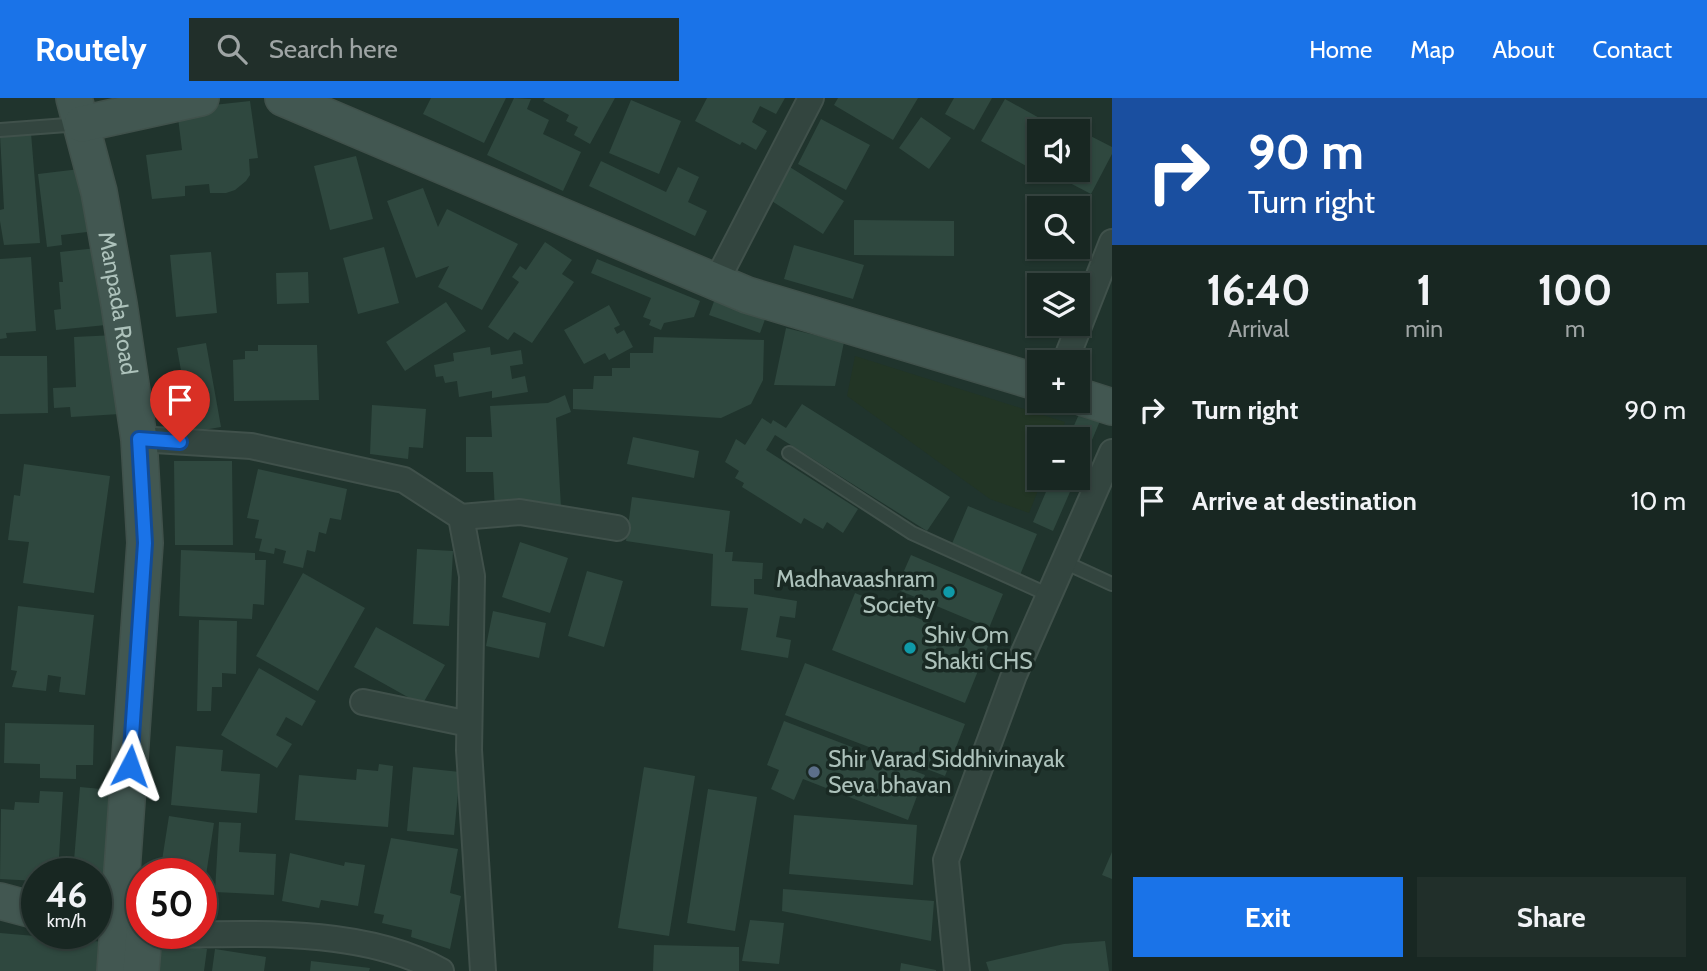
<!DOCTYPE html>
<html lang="en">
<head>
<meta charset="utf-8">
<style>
	:root { --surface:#182722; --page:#212f2a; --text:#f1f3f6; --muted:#9fa5a5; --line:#364440; --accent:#1a73e8 }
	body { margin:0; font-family:Cabin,sans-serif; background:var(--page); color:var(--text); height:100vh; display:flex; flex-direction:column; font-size:26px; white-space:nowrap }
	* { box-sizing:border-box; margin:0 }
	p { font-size:23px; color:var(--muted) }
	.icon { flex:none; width:38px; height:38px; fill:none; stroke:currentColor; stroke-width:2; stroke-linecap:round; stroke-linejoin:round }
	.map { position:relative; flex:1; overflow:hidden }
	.details { display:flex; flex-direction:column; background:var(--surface); width:595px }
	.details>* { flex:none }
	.guide { background:#1a4fa0; color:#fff; overflow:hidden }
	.controls { position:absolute; left:1027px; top:21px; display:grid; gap:14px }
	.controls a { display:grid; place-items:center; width:63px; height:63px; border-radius:0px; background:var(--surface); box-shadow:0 2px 5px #0004,0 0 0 2px var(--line); font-size:35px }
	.speed { position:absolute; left:21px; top:760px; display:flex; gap:14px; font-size:35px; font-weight:700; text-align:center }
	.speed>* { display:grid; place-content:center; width:91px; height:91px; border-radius:50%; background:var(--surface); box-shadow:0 2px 5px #0004,0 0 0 2px var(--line); line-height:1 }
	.speed small { font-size:18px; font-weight:400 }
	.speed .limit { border:10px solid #d22; background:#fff; color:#111 }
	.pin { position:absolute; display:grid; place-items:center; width:60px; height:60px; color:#fff; margin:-72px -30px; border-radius:50% 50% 50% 0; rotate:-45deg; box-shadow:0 0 7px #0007 }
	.pin .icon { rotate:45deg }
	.me { position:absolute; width:77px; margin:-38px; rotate:4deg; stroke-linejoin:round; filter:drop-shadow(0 0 5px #0008) }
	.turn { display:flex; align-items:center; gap:24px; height:147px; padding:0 21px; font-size:32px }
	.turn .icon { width:91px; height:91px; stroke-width:2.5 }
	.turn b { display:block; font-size:49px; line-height:60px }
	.eta { display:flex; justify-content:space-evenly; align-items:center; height:119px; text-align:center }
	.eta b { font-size:42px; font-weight:700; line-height:49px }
	.button { display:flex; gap:14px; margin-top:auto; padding:14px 21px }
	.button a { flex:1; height:80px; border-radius:0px; background:var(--accent); color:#fff; font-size:28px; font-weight:700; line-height:80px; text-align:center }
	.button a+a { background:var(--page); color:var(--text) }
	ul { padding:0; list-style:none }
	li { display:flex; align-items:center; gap:21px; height:91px; padding:0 21px }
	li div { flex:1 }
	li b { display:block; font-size:26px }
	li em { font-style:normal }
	header { display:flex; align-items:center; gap:42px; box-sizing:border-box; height:98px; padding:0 35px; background:var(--accent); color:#fff }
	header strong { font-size:33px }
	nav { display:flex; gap:38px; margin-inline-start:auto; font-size:24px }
	.search { width:490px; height:63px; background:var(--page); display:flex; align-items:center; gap:18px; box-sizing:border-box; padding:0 24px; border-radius:0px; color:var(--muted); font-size:26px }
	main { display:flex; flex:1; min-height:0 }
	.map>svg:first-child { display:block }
	.green { fill:#223525 }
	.building { fill:#2f483f }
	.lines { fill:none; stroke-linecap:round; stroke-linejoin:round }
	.lane-casing { stroke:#40514b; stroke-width:16 }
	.street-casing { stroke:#40514b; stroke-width:28 }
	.secondary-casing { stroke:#40514b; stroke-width:38 }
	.lane { stroke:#33453f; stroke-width:12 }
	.street { stroke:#33453f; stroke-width:24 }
	.secondary { stroke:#425751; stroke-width:35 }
	.route-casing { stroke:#114b97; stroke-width:18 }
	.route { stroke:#1a73e8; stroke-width:12 }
	.culture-dot { fill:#0f9aa8; stroke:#192923; stroke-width:2.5 }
	.service-dot { fill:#5c6f8a; stroke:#192923; stroke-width:2.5 }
	.labels { text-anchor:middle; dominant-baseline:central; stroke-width:7; stroke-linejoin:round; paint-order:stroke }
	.street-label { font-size:23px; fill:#adc2bb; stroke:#192923 }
	.poi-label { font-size:23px; fill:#adc2bb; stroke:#192923; text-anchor:start }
</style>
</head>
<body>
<header>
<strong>Routely</strong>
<div class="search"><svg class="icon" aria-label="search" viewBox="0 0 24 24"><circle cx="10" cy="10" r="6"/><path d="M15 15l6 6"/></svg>Search here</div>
<nav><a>Home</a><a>Map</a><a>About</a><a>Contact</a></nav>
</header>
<main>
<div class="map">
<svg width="1112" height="873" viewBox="0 0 1112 873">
	<rect width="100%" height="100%" fill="#20342d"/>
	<path class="green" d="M855 258 1065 324 1058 341H1040V380H1043L1029 415 990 401 847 298Z"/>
	<path class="building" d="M431 0H506L484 45 423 16Z
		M514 0 531 1 527 11 549 22 543 36 581 54 563 93 487 57Z
		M545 0H615L590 46 574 37 578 29 566 23 569 17 543 3Z
		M707 0H785L776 16 760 8 752 24 767 33 756 52 742 44 740 47 695 23Z
		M838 0H918L893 42 834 7Z
		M954 0H992L974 32 945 16Z
		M1005 1 1052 27 1049 33H1040V49L1028 69 981 43Z
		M631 2 681 23 659 76 609 55Z
		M250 3 258 60 249 61 250 77 246 83 235 92 226 95H210L209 86 185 88V98L152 101 146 57 182 52 177 11Z
		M921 19 951 40 929 71 899 50Z
		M821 21 870 47 846 92 798 66Z
		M1067 26 1112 49V56L1091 96 1045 72H1078V33H1063Z
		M31 35 40 145 4 147 0 123V112L4 111 0 37Z
		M356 58 373 121 330 132 314 68Z
		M601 63 666 94 678 69 699 79 688 104 707 113 695 138 589 88Z
		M785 66 844 103 823 136 764 98Z
		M88 70 96 133 61 137 62 147 47 149 38 76Z
		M423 90 438 129 447 111 518 146 482 212 438 189 449 168 416 180 387 103Z
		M854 122 954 123V158L854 157Z
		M545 144 572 162 562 176 574 184 532 245 514 234 508 242 488 229 519 184 512 179 520 168 526 172Z
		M794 147 864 167 853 201 784 181Z
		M384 149 399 205 358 216 343 160Z
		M97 150 106 227 56 232 54 212 61 211 59 184H63L60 154Z
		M211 154 217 215 176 219 170 157Z
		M31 159 36 233 6 235 7 240 0 241V161Z
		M597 161 700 203 694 219 664 225 661 232 649 227 651 222 643 219 651 200 591 175Z
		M308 174 309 205 277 206 276 175Z
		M716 198 767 216 760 235 709 217Z
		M446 204 466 233 405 273 386 244Z
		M609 207 620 227 614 230 617 236 624 232 633 249 609 262 605 255 584 266 564 232Z
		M786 230 844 244 835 288 774 287Z
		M116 237 120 316 71 319 70 309 54 310 53 290 76 289 74 239Z
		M654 239 764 242 763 282 751 306 721 320 573 311V291H593L594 278H612V270H630V255H653Z
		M206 245 221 329 192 334 177 250Z
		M258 247H317L319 302 234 303 233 262 245 261V253H258Z
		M490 249 491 257 521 252 523 266 510 268 512 281 525 278 528 294 492 300V293L459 299 457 283 445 285 443 278 436 279 434 267 454 263 453 255Z
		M0 258H47L48 315 0 316Z
		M565 297 571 314 556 320 561 410 495 413 493 374H466V339H492L490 308 548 305Z
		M802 306 950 399 927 433 775 337 766 352 858 411 843 435 827 424 823 431 804 420 801 426 742 389 744 385 735 380 739 373 725 364 736 341 745 347 762 320 771 326 773 322 786 330Z
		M372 307 426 311 423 350 409 349 408 361 370 356Z
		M1080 314 1100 323 1078 375V341H1068Z
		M633 339 699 353 694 380 627 366Z
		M174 363H232L233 447H175Z
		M24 366 110 378 94 495 23 485 29 444 8 442 14 397 20 398Z
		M258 371 347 391 341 422 330 420 326 436 319 434 315 454 307 452 303 470 283 465 286 453 275 450 274 456 259 453 262 441 255 440 259 422 247 420Z
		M1052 380H1076L1053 433 1033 424Z
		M632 399 730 413 725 454H733L732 463 763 465 762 481H754V496L797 503 795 520 780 518 776 539 791 542 788 560 741 552 748 510 711 508 713 456 626 443Z
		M968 408 1037 436 1020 477 951 448Z
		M520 444 568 460 550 515 502 499Z
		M417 451 453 453 449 528 413 526Z
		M181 452 255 455V462H266L264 507 253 506 252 521 179 518Z
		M911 457 1003 496 989 530 896 491Z
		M587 473 623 483 604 549 568 538Z
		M303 475 365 510 318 593 256 558Z
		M855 495 988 548 965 605 832 552Z
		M18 508 94 517 85 597 59 594 61 579 48 577 46 593 12 589 17 573 11 572Z
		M493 513 546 525 539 560 486 548Z
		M199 522 237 523 236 576 222 575V589H212L211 613H197Z
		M376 529 445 567 422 607 354 569Z
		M805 565 965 626 945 678 785 617Z
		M259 570 316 603 302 628 286 619 276 637 292 646 277 670 221 637Z
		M784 623 925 677 908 722 803 681 794 702 771 691 779 672 767 667Z
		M5 625 94 627 93 667H76V681L40 680V666L4 665Z
		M176 648 223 652 221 673 260 676 257 715 171 707Z
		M379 666 393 668 388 729 295 722 299 677 356 682 357 671 378 673Z
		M413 669 460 674 454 737 407 733Z
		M644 669 695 678 669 838 618 830Z
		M80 689 122 693 114 786 96 784V775H73Z
		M708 691 757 699 735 833 687 825Z
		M40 693 63 694 58 775H37V783L0 781 1 711 14 712 15 704 39 705Z
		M794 717 917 727 913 787 789 776Z
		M169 718 214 725 204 790 201 775H160Z
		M219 724 241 725 239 754 276 756 274 797 215 794Z
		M391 740 458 751 450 795 461 798 450 851 411 839 412 832 382 825 384 817 374 815Z
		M1112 754V781L1102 777Z
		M290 755 344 768 345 764 365 767 358 808 321 802 319 810 282 803Z
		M783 791 934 803 931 843 782 813Z
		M750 822 784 825 779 866 742 863Z
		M0 835 105 844 103 873H0Z
		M1105 843 1109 873H989L986 864 1064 846Z
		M153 844 207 851 204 873H149Z
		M654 847 739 849V873H653Z
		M215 851 266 859 264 873H212Z
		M311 863 370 870 369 873H310Z
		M901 865 936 872V873H900Z"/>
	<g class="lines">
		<defs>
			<path id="lane" d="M0 32 80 26
				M789 355 912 435 1049 497
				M1064 464 1112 486"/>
			<path id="street" d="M716 184 811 0
				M1065 264 1112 144
				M139 341 251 348 404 382 461 419 472 478 469 652 483 873
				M461 419 520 414 617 430
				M363 604 469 626
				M144 837C238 837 357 826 441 873
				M957 873 946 762 1014 577 1112 354"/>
			<g id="secondary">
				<path id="s1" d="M74 0 99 94 119 206 139 341 145 445 115 873"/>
				<path d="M283 0 747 197 1040 285"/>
				<path d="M82 26 201 0"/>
				<path d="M1078 298 1112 309"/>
				<path d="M0 803 37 813"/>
				<path d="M141 873 144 835"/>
			</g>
		</defs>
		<use href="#lane" class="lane-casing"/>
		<use href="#street" class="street-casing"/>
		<use href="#secondary" class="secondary-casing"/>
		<use href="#lane" class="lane"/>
		<use href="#street" class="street"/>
		<use href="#secondary" class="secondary"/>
	</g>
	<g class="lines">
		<defs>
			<path id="route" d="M130 668 145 445 139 341 180 344"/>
		</defs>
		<use href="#route" class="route-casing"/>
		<use href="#route" class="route"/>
	</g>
	<g class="culture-dot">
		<circle cx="949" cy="494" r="7"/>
		<circle cx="910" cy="550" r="7"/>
	</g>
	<circle class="service-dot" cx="814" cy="674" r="7"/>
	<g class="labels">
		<g class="street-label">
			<text stroke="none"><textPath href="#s1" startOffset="210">Manpada Road</textPath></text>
		</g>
		<g class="poi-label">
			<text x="935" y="481" text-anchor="end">Madhavaashram<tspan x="935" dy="26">Society</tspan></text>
			<text x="924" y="537">Shiv Om<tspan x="924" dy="26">Shakti CHS</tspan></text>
			<text x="828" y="661">Shir Varad Siddhivinayak<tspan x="828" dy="26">Seva bhavan</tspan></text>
		</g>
	</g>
</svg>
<div class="controls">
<a><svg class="icon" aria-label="sound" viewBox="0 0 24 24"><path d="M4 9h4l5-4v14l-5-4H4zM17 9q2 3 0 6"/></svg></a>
<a><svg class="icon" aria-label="search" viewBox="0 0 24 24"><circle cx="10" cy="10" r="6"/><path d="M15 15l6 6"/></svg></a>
<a><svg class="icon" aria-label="layers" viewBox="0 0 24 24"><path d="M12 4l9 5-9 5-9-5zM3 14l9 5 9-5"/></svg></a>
<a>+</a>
<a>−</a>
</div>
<div class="speed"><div>46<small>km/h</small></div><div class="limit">50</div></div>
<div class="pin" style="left:180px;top:344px;background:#d93025"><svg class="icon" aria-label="arrive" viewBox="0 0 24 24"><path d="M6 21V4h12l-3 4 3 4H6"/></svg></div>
<svg class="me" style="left:130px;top:668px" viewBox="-20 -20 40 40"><path d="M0-17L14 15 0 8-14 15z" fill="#1a73e8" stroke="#fff" stroke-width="4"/></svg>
</div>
<section class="details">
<div class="guide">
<div class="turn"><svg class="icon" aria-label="right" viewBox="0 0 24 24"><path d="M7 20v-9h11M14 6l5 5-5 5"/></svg><div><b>90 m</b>Turn right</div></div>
</div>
<div class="eta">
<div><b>16:40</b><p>Arrival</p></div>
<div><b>1</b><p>min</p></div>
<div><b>100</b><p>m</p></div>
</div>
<ul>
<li><svg class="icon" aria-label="right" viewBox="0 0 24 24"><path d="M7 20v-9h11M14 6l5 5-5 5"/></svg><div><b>Turn right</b></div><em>90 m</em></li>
<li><svg class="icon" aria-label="arrive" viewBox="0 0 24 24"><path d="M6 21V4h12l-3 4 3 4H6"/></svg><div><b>Arrive at destination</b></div><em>10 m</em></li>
</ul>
<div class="button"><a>Exit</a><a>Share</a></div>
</section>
</main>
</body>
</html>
